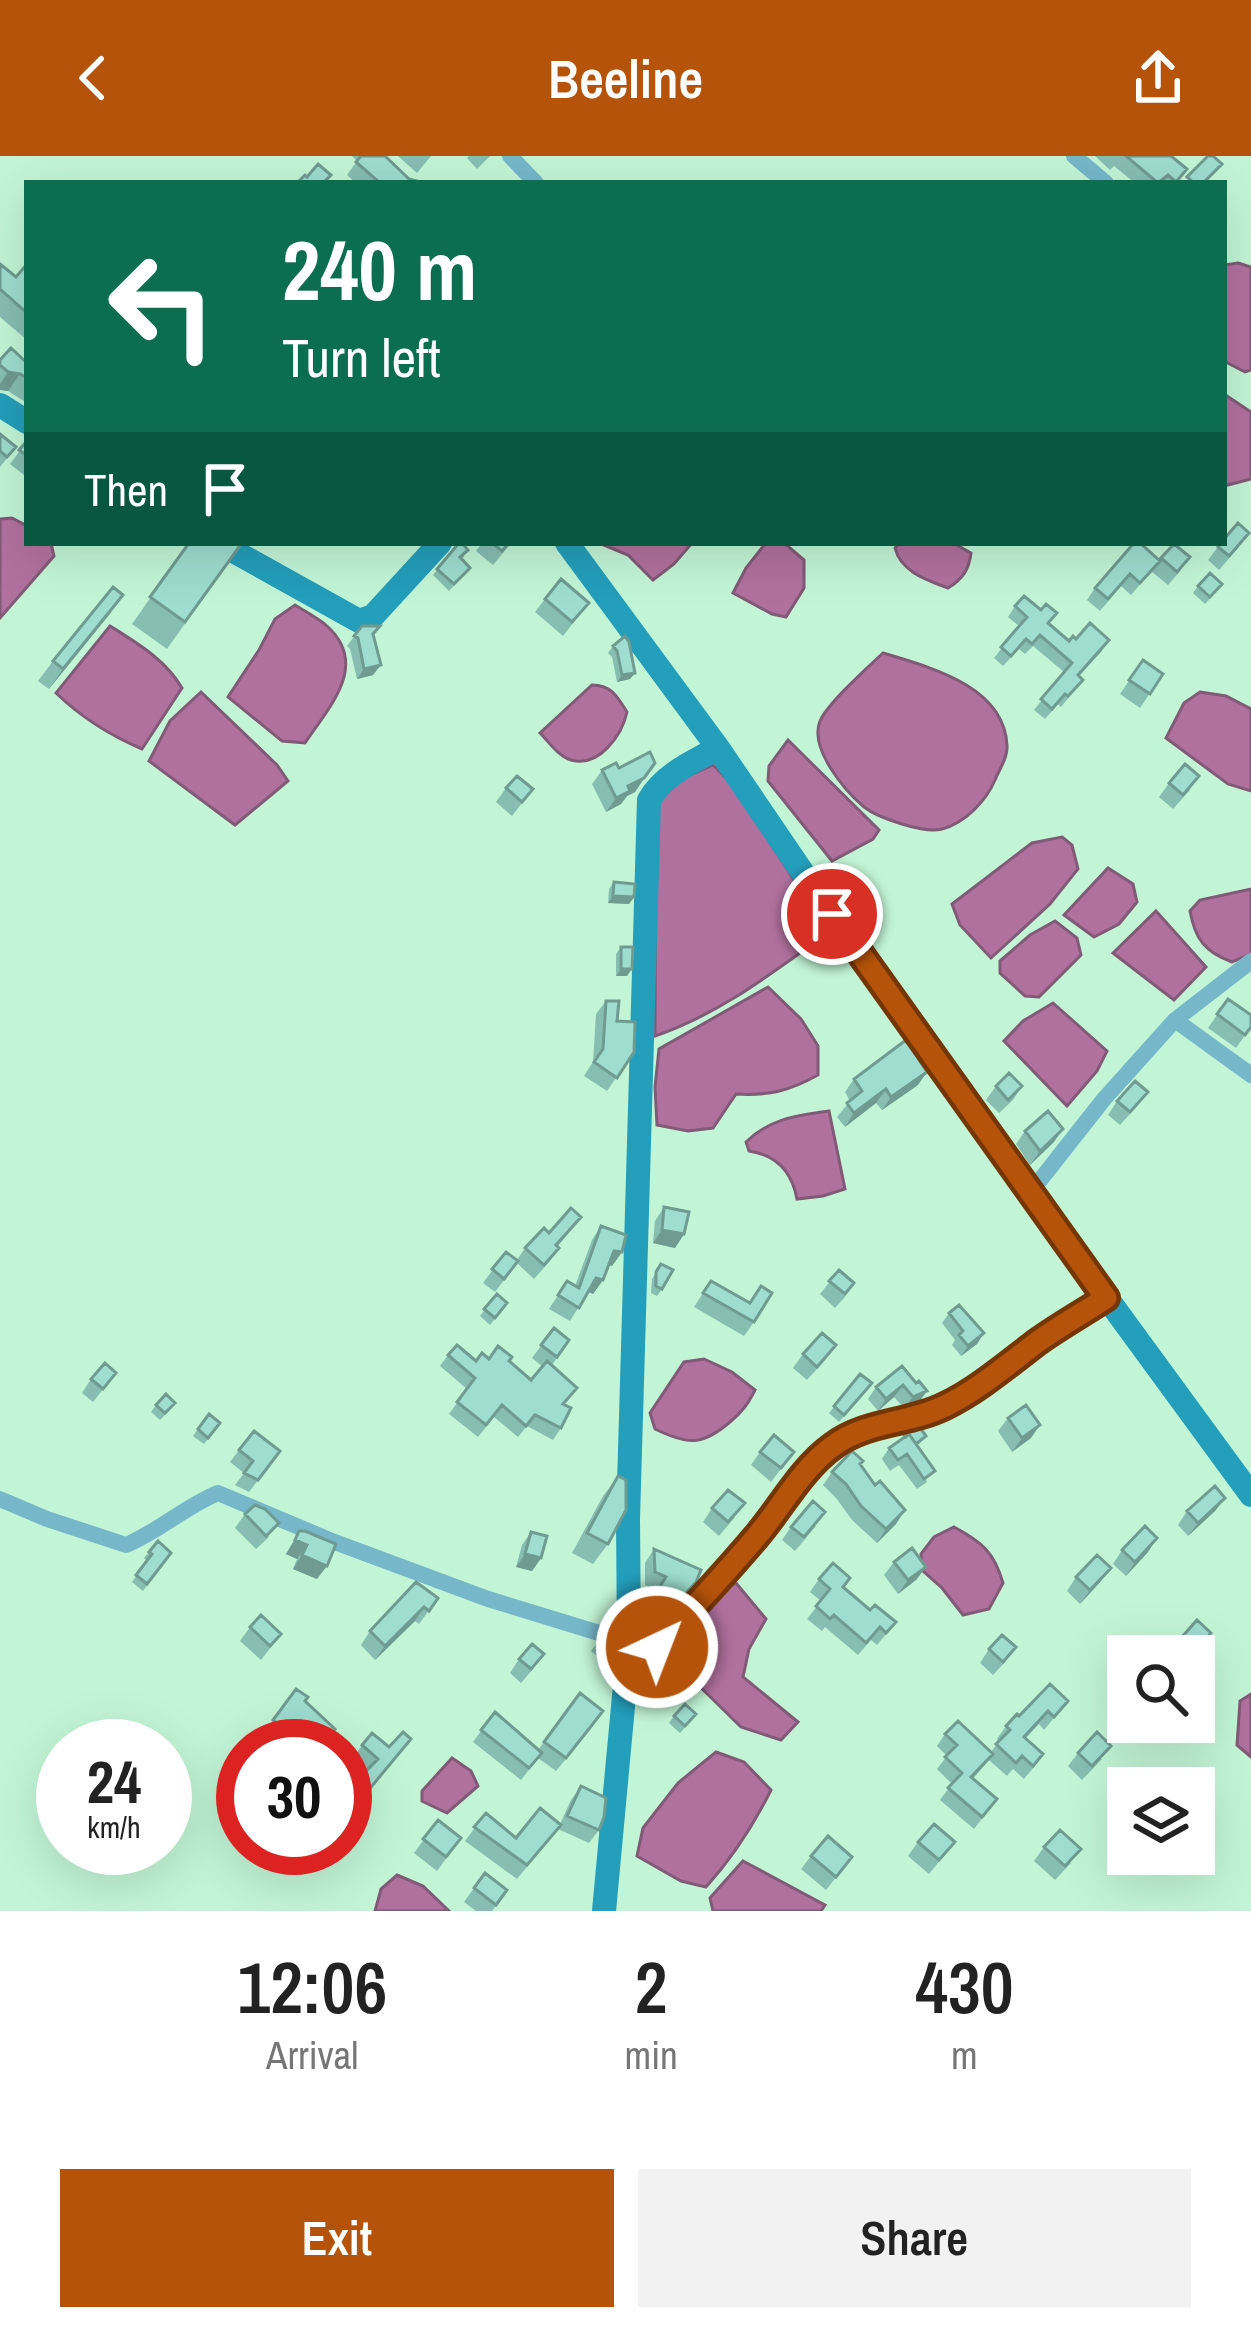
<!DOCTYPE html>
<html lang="en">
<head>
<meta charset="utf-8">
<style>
	:root { --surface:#fff; --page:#f2f2f2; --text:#222; --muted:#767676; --accent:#b45309 }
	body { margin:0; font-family:"Archivo Narrow",sans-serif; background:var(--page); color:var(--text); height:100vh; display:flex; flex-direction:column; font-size:45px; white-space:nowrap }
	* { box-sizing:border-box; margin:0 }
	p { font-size:39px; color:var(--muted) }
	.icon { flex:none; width:66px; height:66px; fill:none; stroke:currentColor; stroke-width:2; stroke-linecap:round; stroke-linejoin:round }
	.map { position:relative; height:1755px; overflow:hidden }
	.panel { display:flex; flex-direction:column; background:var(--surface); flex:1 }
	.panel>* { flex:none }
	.top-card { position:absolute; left:24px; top:24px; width:1203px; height:366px; border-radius:0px; box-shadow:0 12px 48px #0002; background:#0b6e4f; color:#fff; overflow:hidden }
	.tools { position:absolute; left:1107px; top:1479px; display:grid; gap:24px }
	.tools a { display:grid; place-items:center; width:108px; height:108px; border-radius:0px; background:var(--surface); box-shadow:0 12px 48px #0002; font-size:60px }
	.speed { position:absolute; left:36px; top:1563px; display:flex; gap:24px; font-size:60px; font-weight:700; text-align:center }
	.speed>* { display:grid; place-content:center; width:156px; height:156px; border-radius:50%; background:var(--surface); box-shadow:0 12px 48px #0002; line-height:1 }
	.speed small { font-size:30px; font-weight:400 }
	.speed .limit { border:18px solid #d22; background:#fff; color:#111 }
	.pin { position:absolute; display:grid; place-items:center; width:102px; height:102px; color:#fff; margin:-51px; border:6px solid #fff; border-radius:50%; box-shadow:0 3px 12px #0007 }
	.me { position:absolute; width:132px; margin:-66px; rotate:43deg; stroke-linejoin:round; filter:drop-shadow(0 0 9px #0008) }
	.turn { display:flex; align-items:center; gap:42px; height:252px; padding:0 60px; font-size:54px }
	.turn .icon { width:156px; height:156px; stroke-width:2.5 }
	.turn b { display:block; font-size:84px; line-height:102px }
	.then { display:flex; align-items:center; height:114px; padding:0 60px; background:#0003; gap:24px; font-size:45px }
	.eta { display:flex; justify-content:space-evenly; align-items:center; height:204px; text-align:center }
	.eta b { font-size:72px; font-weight:600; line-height:84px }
	.cta { display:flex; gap:24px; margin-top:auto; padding:24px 60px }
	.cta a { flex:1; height:138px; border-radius:0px; background:var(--accent); color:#fff; font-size:48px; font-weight:600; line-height:138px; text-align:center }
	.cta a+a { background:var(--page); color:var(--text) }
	header { display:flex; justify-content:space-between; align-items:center; height:156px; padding:0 60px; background:var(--accent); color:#fff; font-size:54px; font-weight:600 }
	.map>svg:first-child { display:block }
	.water { fill:#b1719f; stroke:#815a77; stroke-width:3 }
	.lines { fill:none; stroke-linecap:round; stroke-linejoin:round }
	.street { stroke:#76b7ca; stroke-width:16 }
	.secondary { stroke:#239ebb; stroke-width:24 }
	.wall { fill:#88beb2 }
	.shaded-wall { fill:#6f9b91 }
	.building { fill:#9eddcf; stroke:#6f9b91; stroke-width:3 }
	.route-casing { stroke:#753606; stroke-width:30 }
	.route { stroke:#b45309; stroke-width:21 }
</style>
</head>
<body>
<header><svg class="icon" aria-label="back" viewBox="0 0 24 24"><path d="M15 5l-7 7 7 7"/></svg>Beeline<svg class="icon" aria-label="share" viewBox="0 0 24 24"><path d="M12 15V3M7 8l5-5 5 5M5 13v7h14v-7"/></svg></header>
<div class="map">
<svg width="1251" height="1755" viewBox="0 0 1251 1755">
	<rect width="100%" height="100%" fill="#c2f5d6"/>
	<path class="water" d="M1238 107 1251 111V214L1245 216 1224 205V109Z
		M1224 238 1251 256V323L1224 330Z
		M12 362 27 370V387H51L54 400 0 462V363Z
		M599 387H692L674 408 653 424 628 399Z
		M784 387 804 404V432L786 461 772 458 733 437 746 412 765 388Z
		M900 387H953L971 397C969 413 963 423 948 432 927 424 901 416 895 392Z
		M295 449C306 456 318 462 327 470 370 509 329 551 305 587L282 585 228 541 259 494 275 463Z
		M110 470C137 487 166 504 182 532L142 593C109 579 82 562 56 537Z
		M883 497C929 511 1005 530 1007 590 1008 601 999 614 995 624 986 645 965 667 942 673 925 678 878 662 864 651 844 634 809 592 820 565 828 547 867 512 883 497Z
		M592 529C611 529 617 540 627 556 622 579 599 612 571 604 558 600 549 586 540 577Z
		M201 536 277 609 288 625 235 669 149 605 170 565Z
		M1200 536 1226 540 1251 553V635L1228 628 1166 582 1184 547Z
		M788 584 879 674 873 683 832 705 768 625 769 610Z
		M713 609 733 629 828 777C773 816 720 858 655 880L656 647 682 623Z
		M1062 681 1072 689 1078 713 1050 748 991 802 960 769 952 748 1032 687Z
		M1108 712 1133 728 1137 746 1119 768 1094 781 1064 759Z
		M1251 733V798L1232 806C1205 796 1195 783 1190 755L1200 744Z
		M1156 755 1206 811 1174 844 1113 797Z
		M1055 765 1077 782 1081 799 1039 841 1025 840 1000 817V805L1030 779Z
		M768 831 801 863 818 890V919C789 935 769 940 736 938L713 972 688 975 657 969 655 931 659 893Z
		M1053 847 1107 895 1097 915 1067 950 1004 885 1023 865Z
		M829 955 845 1033 823 1040 797 1043C792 1016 776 999 749 995L746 986C771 962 796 960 829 955Z
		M704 1203 732 1216 755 1234C748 1248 742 1256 730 1266 702 1290 688 1289 655 1273L650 1257 684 1206Z
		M954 1371C982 1386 994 1396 1003 1427L989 1453 963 1459 942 1432 922 1414 921 1398 934 1381Z
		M736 1427 766 1463 749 1493 743 1521 798 1566 781 1584 741 1571 688 1519 657 1499 707 1443Z
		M1251 1538V1601L1237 1589 1240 1545Z
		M716 1596 744 1606 771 1634C753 1670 733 1701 706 1731L681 1725 637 1700 643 1672 678 1627Z
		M452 1602 471 1615 478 1630 447 1657 422 1645V1635Z
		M743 1705 825 1749 821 1755H713L710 1742Z
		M397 1719 423 1730 449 1755H375L381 1733Z"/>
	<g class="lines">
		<path class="street" d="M510 0 536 27
			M1074 0 1106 27
			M1175 864 1251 919
			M1030 1037 1104 943 1175 864 1251 805
			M0 1343 47 1363 126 1389C159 1375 186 1350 218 1337L332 1385 488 1443 622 1484
			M626 1511 657 1491 759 1377 775 1354 830 1292 855 1277 885 1267 907 1265 945 1250 976 1232 1042 1183 1106 1142"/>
		<path class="secondary" d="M0 249 27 266
			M219 387 359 465 373 460 440 387
			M567 387 718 592 807 723 1030 1037 1251 1339
			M604 1755 629 1486 628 1363 649 644C664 618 693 606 718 592"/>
	</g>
	<path class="wall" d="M352 0H385L409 23 424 27H356L347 19 357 5Z
		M398 0H431L417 17Z
		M469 0H490L477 13 467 2Z
		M1095 0H1171L1177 27H1135L1114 10 1110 14Z
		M0 108 16 121 27 108V184L0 161Z
		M0 204 27 207V247L8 235 0 234Z
		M0 278 16 291 0 311Z
		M27 285V314L24 319 10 308Z
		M189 387H242L167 493 132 468Z
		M459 387 464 401 461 403 470 412 449 435 433 419Z
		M482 387H511L493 409 476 395Z
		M1221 387 1239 391 1219 414 1208 404Z
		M1161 402 1181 414 1168 429 1152 416Z
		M1160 405 1131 439 1121 430 1100 455 1087 444 1095 432Z
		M1198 430 1217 435 1205 448 1193 437Z
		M123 439 49 533 38 525 53 505Z
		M545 443 589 447 563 480 535 456Z
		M1015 450 1049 468 1069 485 1102 495 1079 520 1083 524 1075 534 1061 551 1058 548 1045 563 1034 554 1064 516 1033 490 1025 498 1019 493 1003 510 994 502 1019 470 1008 461Z
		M362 470H380L374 479 373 519 357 523 350 493 347 490Z
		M613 490 635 517 630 523 617 526 612 501 608 497Z
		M1143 504 1163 518 1140 552 1120 538Z
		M655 607 635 636 627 640 621 648 606 656 592 628 602 614Z
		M1169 627 1190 634 1173 653 1159 641Z
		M506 632 533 633 512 660 496 646Z
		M614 726 634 741 629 748 608 747 609 733Z
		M621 791 627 820H616V798Z
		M1228 843 1251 871 1236 892 1208 872Z
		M606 845 634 896 607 935 584 920 593 906 596 858Z
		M854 923 918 929 882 954 876 947 845 971 837 961 850 945 845 936Z
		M996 930H1022L1013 944 999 957 986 944Z
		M1117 945 1138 949 1120 969 1108 959Z
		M1025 975 1054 986 1030 1009 1016 988Z
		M664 1051 684 1078 675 1092 653 1087 655 1065Z
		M601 1070 622 1096 612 1110 609 1109 603 1124 593 1138 588 1136 570 1165 549 1153 567 1125 575 1130 592 1084Z
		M571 1074 557 1091 549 1106 534 1123 517 1107 495 1136 483 1127 506 1096 517 1104 525 1092 549 1077Z
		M661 1108 662 1133 657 1140 651 1137 652 1123Z
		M839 1114 845 1141 835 1152 820 1138Z
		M711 1125 749 1147 761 1130 754 1166 744 1180 694 1151Z
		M497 1138 507 1147 490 1169 480 1160Z
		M949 1157 984 1177 977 1188 961 1200 952 1189 955 1184 942 1167Z
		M554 1172 569 1184 552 1209 565 1249 561 1272 553 1284 527 1270 518 1281 494 1261 478 1281 449 1258 467 1233 440 1210 448 1199 476 1205 489 1203 509 1205 531 1224 543 1211 532 1202Z
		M803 1198 826 1203 807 1224 793 1212Z
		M116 1217 93 1246 82 1237 91 1223Z
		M860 1218 867 1234 839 1266 829 1257Z
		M916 1227 919 1246 904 1252 894 1241 878 1255 868 1243 876 1231Z
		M156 1249 170 1254 160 1264 151 1256Z
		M209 1258 220 1267 204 1288 193 1280Z
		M1008 1262 1031 1282 1012 1296 998 1275Z
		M904 1279 926 1280 917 1290 927 1326 917 1333 899 1309 890 1315 882 1303 889 1292 900 1285Z
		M239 1294 280 1295 249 1336 235 1329 244 1317 230 1306Z
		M760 1296 784 1309 771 1326 751 1309Z
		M861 1309 896 1368 877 1387 852 1364 836 1342 823 1329 832 1316Z
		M618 1320 608 1388 593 1408 572 1397 603 1340Z
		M1225 1342 1215 1355 1188 1380 1178 1369 1187 1355Z
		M712 1352 735 1361 719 1380 703 1366Z
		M245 1358 269 1381 256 1393 235 1372Z
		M816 1370 795 1395 782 1384 791 1371Z
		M299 1375 317 1423 293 1413 297 1403 286 1398Z
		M531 1376 541 1402 532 1415 516 1411 522 1389Z
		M158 1385 171 1397 143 1435 132 1426 147 1405 144 1402Z
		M654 1393 686 1439 648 1482 645 1480V1452L656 1435 645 1429V1407Z
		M1122 1394 1148 1396 1126 1420 1113 1408Z
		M894 1406 926 1411 916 1424 898 1438 884 1419Z
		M1076 1421 1101 1425 1080 1448 1067 1435Z
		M819 1423 844 1431 870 1454 896 1466 877 1489 871 1484 858 1499 825 1471 822 1475 807 1463 821 1445 810 1436Z
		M438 1442 419 1468 415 1465 375 1504 361 1489 370 1475Z
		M250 1471 281 1478 261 1504 240 1485Z
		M605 1476 620 1495 609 1510 591 1495Z
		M1174 1490 1202 1491 1193 1500H1166Z
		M989 1493 1006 1505 993 1519 980 1507Z
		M656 1499H679L659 1524 647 1513Z
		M519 1503 534 1512 521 1527 510 1517Z
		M296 1533 305 1545 335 1573 323 1590H279L263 1578Z
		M1068 1545 1044 1574 1039 1568 1025 1583 1034 1611 1024 1623 1013 1613 1007 1620 989 1604 973 1623 997 1643 974 1673 940 1644 952 1628 937 1613 947 1600 937 1590 945 1578 991 1596 999 1585 997 1583 1006 1570 1019 1560Z
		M495 1556 538 1594 544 1586 594 1569 556 1615 538 1602 521 1624 473 1586Z
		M674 1560 691 1565 680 1577 669 1567Z
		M411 1583 363 1643 352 1633 368 1613 354 1601 362 1589 389 1591Z
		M1078 1597 1102 1603 1082 1624 1068 1610Z
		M581 1630 599 1674 589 1687 558 1673 517 1723 465 1685 486 1657 516 1682 560 1668 571 1644Z
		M438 1664 461 1682 437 1715 414 1697Z
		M918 1686H955L929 1718 908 1700Z
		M1044 1691 1071 1707 1055 1724 1034 1705Z
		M811 1700 852 1701 826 1734 801 1713Z
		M485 1717 507 1734 492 1755H476L464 1746Z"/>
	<path class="shaded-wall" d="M8 216 20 218 8 235 0 234V228Z
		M123 439 109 459 49 533 63 513Z
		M381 509 373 519 357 523 364 513Z
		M635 517 630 523 617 526 622 519Z
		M644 622 635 636 627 640 621 648 606 656 616 642 628 630Z
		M613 740 634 741 629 748 608 747Z
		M621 813H632L627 820H616Z
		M927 916 918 929 882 954 891 941Z
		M886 933 876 947 845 971 854 957Z
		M1063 973 1054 986 1030 1009 1040 995Z
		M662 1074 684 1078 675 1092 653 1087Z
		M614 1095 622 1096 612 1110 605 1108Z
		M596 1122 603 1124 593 1138 587 1135Z
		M984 1177 977 1188 961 1200 968 1190Z
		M903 1229 894 1241 878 1255 886 1243Z
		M927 1235 919 1246 904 1252 913 1241Z
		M1040 1269 1031 1282 1012 1296 1022 1282Z
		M1225 1342 1215 1355 1188 1380 1198 1367Z
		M905 1354 896 1368 877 1387 886 1373Z
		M1157 1382 1148 1396 1126 1420 1135 1406Z
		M295 1384 307 1389 297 1403 286 1398Z
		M525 1398 541 1402 532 1415 516 1411Z
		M302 1399 327 1410 317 1423 293 1413Z
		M926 1411 916 1424 898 1438 908 1424Z
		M1111 1412 1101 1425 1080 1448 1090 1434Z
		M696 1426 686 1439 648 1482 658 1468Z
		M424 1451 415 1465 375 1504 385 1490Z"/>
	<path class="building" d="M361 0H385L409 23 424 27H380L356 6Z
		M1126 0H1171L1187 13 1176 26 1168 19 1158 27Z
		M1208 0H1213L1222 8 1203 27H1194L1187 21Z
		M318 8 331 19 323 27H297L305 19 307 21Z
		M0 108 16 121 27 108V157L0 133Z
		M11 192 27 207V222L20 218 8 216 0 209V204Z
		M0 278 16 291 7 301 0 295Z
		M27 285V300L19 294Z
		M1238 367 1249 377 1229 400 1218 391 1221 387H1224V383Z
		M189 387H242L185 466 150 441Z
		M459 387H462L468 394 460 401 470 412 454 428 437 413Z
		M492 387H509L502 395Z
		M1134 387H1140L1160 405 1140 427 1130 418 1108 443 1095 432Z
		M1174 388 1190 401 1177 416 1161 402Z
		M1210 417 1222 428 1210 441 1198 430Z
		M561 423 589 447 572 466 545 443Z
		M113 431 123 439 63 513 53 505Z
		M1024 440 1041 454 1046 448 1057 457 1048 467 1069 485 1073 480 1076 483 1090 467 1109 484 1078 519 1083 524 1068 540 1065 538 1052 553 1041 543 1072 507 1040 479 1032 488 1026 483 1011 500 1001 491 1027 461 1015 450Z
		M362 470H380L373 478 381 509 364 513 358 482 354 480Z
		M625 480 629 486 635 517 622 519 617 495 613 490Z
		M1143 504 1163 518 1150 538 1129 524Z
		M650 596 655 607 644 622 628 630 630 635 616 642 602 614 616 607 619 612Z
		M1185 608 1199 620 1183 639 1169 627Z
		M517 620 533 633 522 646 506 632Z
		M614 726 635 728 634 741 613 740Z
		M621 791H633L632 813H621Z
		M1228 843 1251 859V871L1245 879 1217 858Z
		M606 845H619L617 865 635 866 634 896 617 922 594 906 603 893Z
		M906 884 927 916 891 941 886 933 854 957 847 947 862 935 854 923Z
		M1009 917 1022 930 1008 944 996 930Z
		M1135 925 1148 936 1130 956 1117 945Z
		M1048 955 1063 973 1040 995 1025 975Z
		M664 1051 689 1056 684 1078 662 1074Z
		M571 1052 581 1061 556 1089 559 1092 544 1109 525 1092 544 1072 549 1077Z
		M601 1070 626 1079 622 1096 614 1095 603 1124 596 1122 579 1152 558 1139 567 1125 579 1132Z
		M506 1096 518 1105 504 1123 492 1113Z
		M661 1108 673 1114 662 1133 656 1130V1116Z
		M839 1114 854 1127 845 1138 829 1125Z
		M711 1125 750 1147 761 1130 772 1137 754 1166 703 1137Z
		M497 1138 507 1147 495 1162 484 1153Z
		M959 1149 984 1177 968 1190 959 1179 963 1175 949 1157Z
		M554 1172 569 1184 557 1201 541 1189Z
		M822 1177 836 1189 817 1211 803 1198Z
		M457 1189 476 1205 482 1197 489 1203 498 1190 512 1201 509 1205 531 1224 547 1205 577 1232 563 1248 571 1252 561 1272 535 1259 526 1270 502 1249 486 1269 457 1246 475 1222 448 1199Z
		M105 1207 116 1217 103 1233 91 1223Z
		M902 1210 916 1227 919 1225 927 1235 913 1241 903 1229 886 1243 876 1231Z
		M860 1218 872 1227 844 1259 834 1250Z
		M166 1238 175 1247 165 1257 156 1249Z
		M1026 1249 1040 1269 1022 1282 1008 1262Z
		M209 1258 220 1267 208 1282 198 1273Z
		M918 1269 926 1280 916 1288 909 1278 906 1281 904 1279Z
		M254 1275 280 1295 258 1324 244 1317 253 1305 239 1294Z
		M909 1278 935 1315 924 1323 907 1298 898 1304 889 1292Z
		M774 1279 794 1296 781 1312 760 1296Z
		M852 1295 863 1305 860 1308 875 1329 880 1325 905 1354 886 1373 861 1350 846 1328 832 1316Z
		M618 1320 626 1324V1354L608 1388 587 1377Z
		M1215 1330 1225 1342 1198 1367 1187 1355Z
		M728 1334 745 1347 728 1366 712 1352Z
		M813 1345 825 1356 804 1381 791 1371Z
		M255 1349 265 1353 279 1367 266 1380 245 1358Z
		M1145 1370 1157 1382 1135 1406 1122 1394Z
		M299 1375H305L336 1388 327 1410 302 1399 307 1389 295 1384Z
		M531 1376 547 1380 541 1402 525 1398Z
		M158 1385 171 1397 147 1428 136 1419 152 1398 149 1396Z
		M912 1392 926 1411 908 1424 894 1406Z
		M654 1393 701 1414 696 1426 658 1468 655 1466V1438L666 1421 655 1416Z
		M1097 1399 1111 1412 1090 1434 1076 1421Z
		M833 1407 850 1422 843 1431 870 1454 875 1449 896 1466 886 1477 880 1471 866 1487 834 1459 830 1463 816 1450 830 1433 819 1423Z
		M416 1426 438 1442 429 1455 424 1451 385 1490 370 1475Z
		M261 1459 281 1478 270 1490 250 1471Z
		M1197 1464 1211 1477 1190 1500H1185L1174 1490Z
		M605 1476 621 1480 619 1496 600 1482Z
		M1002 1479 1016 1491 1003 1506 989 1493Z
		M532 1488 544 1498 531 1513 519 1503Z
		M670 1490 679 1499 669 1510 656 1499Z
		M1050 1528 1068 1545 1054 1561 1048 1555 1024 1581 1043 1598 1033 1610 1022 1600 1016 1607 996 1588 1010 1574 1006 1570 1017 1558 1019 1560Z
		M296 1533 308 1541 305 1545 335 1573 320 1590H294L299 1585 273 1564Z
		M580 1537 603 1555 566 1602 544 1586Z
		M685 1548 696 1558 685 1570 674 1560Z
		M495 1556 542 1597 529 1612 481 1574Z
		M958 1565 993 1598 971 1621 997 1643 982 1661 948 1632 962 1617 945 1601 957 1589 945 1578Z
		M403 1576 411 1583 371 1631 360 1621 378 1603 362 1589 372 1577 389 1591Z
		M1097 1576 1111 1590 1092 1610 1078 1597Z
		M581 1630 606 1642 604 1661 599 1674 567 1660Z
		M540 1652 561 1669 527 1709 474 1671 486 1657 516 1682Z
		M438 1664 461 1682 446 1701 423 1683Z
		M934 1668 955 1686 939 1704 918 1686Z
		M1060 1674 1081 1693 1065 1710 1044 1691Z
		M828 1680 852 1701 836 1721 811 1700Z
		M485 1717 507 1734 496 1749 474 1732Z"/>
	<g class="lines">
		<defs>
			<path id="route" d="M657 1491C690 1455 724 1419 756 1381 781 1352 801 1313 833 1290 866 1265 909 1268 945 1250 978 1234 1007 1209 1036 1187 1058 1171 1083 1157 1106 1142L832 758"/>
		</defs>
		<use href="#route" class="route-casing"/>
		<use href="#route" class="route"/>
	</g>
</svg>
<div class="tools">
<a><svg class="icon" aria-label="search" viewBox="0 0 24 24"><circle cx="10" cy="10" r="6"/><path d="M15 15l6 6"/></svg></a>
<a><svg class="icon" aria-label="layers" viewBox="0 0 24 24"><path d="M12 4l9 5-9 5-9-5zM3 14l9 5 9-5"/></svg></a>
</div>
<div class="speed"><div>24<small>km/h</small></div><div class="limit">30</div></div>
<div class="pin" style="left:832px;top:758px;background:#d93025"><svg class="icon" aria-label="arrive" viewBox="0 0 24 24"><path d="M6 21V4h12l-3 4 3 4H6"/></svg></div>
<svg class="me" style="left:657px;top:1491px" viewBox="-20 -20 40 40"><circle r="17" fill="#b45309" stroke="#fff" stroke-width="3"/><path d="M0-11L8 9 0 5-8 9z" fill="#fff"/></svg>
<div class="top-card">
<div class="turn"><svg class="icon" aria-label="left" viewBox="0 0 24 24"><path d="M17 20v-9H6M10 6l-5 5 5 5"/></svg><div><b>240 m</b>Turn left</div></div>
<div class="then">Then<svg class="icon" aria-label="arrive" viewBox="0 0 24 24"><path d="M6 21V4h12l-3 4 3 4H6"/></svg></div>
</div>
</div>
<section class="panel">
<div class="eta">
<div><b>12:06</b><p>Arrival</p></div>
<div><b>2</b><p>min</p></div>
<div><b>430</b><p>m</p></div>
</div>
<div class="cta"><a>Exit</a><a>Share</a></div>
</section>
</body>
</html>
